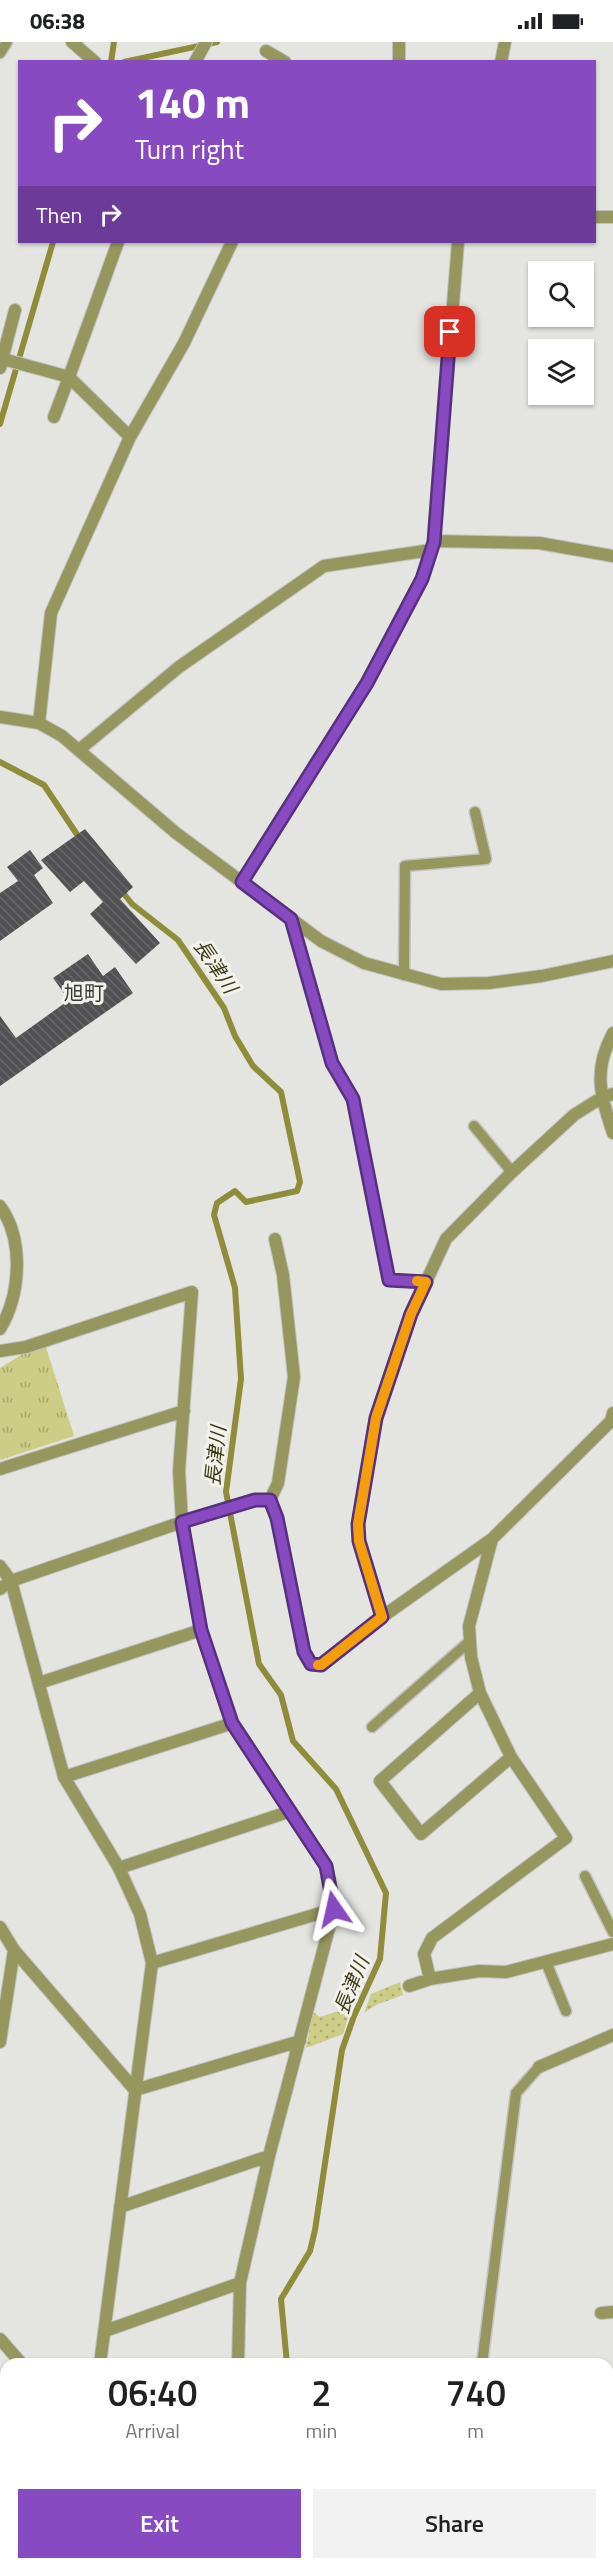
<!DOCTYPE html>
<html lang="en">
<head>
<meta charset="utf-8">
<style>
	:root { --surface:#fff; --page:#f2f2f2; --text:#202124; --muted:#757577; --accent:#884ac0 }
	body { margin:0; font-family:"Titillium Web","Noto Sans JP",sans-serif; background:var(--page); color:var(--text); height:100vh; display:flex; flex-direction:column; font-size:22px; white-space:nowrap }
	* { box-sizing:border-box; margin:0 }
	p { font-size:20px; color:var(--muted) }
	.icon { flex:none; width:33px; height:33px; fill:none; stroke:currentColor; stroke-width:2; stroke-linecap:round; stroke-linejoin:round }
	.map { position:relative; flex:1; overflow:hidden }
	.panel { position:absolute; left:0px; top:2316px; width:614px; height:212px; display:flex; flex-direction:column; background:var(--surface); border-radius:18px 18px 0 0; box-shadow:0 2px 4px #0004 }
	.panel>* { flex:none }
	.hud { position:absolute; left:18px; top:18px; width:578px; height:183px; border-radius:0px; box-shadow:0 2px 4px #0004; background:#884ac0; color:#fff; overflow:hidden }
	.fabs { position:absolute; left:528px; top:219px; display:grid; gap:12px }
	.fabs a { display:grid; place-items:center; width:66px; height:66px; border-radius:0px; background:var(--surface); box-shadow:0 2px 4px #0004; font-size:30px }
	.pin { position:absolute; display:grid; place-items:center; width:51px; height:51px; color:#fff; margin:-26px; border-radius:12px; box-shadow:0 3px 9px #0006 }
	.me { position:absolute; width:66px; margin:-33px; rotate:349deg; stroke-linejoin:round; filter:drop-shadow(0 0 4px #0008) }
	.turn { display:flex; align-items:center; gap:21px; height:126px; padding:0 18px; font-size:27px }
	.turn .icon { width:78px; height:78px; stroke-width:2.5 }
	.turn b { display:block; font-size:42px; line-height:51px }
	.then { display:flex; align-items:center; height:57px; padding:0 18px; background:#0003; gap:12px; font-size:22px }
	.eta { display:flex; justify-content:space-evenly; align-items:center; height:102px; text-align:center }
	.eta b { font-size:36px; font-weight:600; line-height:42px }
	.primary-button { display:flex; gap:12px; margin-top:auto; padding:12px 18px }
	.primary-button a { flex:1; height:69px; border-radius:0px; background:var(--accent); color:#fff; font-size:24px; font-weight:600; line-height:69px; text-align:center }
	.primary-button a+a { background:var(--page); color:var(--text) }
	.status { display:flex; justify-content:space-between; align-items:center; height:42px; padding:0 30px; background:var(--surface); direction:ltr }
	.status svg { height:16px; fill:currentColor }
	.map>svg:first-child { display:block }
	.grass { fill:url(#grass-dots) }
	.park { fill:url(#park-tufts) }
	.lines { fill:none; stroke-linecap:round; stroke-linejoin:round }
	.stream { stroke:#8f8d3a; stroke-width:6 }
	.building { fill:url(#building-back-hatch) }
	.service-casing { stroke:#c2c2be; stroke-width:13 }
	.minor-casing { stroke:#c2c2be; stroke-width:14 }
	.tertiary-casing { stroke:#c2c2be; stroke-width:14 }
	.service { stroke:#96965f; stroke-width:10 }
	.minor { stroke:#96965f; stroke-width:12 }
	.tertiary { stroke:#96965f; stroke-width:12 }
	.route-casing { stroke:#58307d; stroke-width:15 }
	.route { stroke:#884ac0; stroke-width:10 }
	.slow { stroke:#f59e0b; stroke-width:10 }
	.labels { text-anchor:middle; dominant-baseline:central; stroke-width:6; stroke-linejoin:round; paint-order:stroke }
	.water-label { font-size:20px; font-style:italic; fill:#3c3b17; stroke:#f2f2ed }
	.neighbourhood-label { font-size:20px; fill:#393938; stroke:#f2f2ed }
</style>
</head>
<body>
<div class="status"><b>06:38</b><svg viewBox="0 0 49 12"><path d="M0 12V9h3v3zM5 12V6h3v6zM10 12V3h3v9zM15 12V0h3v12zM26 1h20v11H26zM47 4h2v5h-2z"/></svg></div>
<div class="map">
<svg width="613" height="2527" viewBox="0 0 613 2527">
	<defs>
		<pattern id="grass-dots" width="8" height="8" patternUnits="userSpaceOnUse" patternTransform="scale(1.5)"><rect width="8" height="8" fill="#cdcd87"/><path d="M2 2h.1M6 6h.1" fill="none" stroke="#a7a76f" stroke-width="1.8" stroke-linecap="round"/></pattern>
		<pattern id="park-tufts" width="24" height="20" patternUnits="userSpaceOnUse" patternTransform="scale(1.5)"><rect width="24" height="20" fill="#cdcd87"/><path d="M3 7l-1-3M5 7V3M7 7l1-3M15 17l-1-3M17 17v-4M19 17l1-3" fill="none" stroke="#a7a76f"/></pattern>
		<pattern id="building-back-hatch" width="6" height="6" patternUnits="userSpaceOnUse" patternTransform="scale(1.5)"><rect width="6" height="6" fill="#515053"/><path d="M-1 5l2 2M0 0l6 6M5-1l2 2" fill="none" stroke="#686769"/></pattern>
	</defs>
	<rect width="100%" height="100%" fill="#e4e4e0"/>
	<path class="grass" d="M400 1940 403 1953 376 1963 364 1971 371 1952Z
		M351 1965 343 1992 306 2006 313 1970 320 1975Z"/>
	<path class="park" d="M46 1305 74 1394 0 1418V1326L21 1313Z"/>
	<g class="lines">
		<path class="stream" d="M111 20 114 0
			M124 20 217 0
			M0 382 53 200
			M0 720 44 743 80 797
			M120 847 132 862 178 898 224 966 235 994 253 1024 281 1050 300 1140 297 1149 246 1160 235 1149 217 1161 214 1173 235 1246 241 1337 226 1450 259 1622 281 1653 293 1699 336 1747 386 1851 380 1917 354 1974 342 2008 315 2188 310 2209 281 2257 287 2322
			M267 2522V2527"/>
	</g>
	<path class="building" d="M85 787 133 845 120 857 160 901 136 922 90 872 103 860 84 839 70 850 41 818Z
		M30 808 43 826 34 833 53 861 0 899V851L18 839 7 825Z
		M88 912 103 934 115 925 133 951 0 1044V974L16 996 69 958 53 936Z"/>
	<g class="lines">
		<defs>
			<path id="service" d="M0 11 7 0
				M404 933 405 824 486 817 475 770
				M474 1084 512 1130
				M372 1685 470 1599
				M585 1834 613 1890
				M546 1920 566 1969
				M482 2322 516 2051 539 2025
				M501 2522 502 2527"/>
			<path id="minor" d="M72 0 95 20
				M399 0V20
				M266 9 285 20
				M195 20 206 0
				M501 20 505 0
				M594 175H613
				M3 317 69 335 54 375
				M0 326 15 268
				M130 395 184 301 232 200
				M434 499 539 501 613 514
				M39 681 51 571 130 395 69 335 118 200
				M79 708 179 625 324 524 431 508
				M242 840 367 641 422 537 434 499 458 200
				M291 877 332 1021 353 1057 389 1238 426 1240
				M613 991C593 1028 600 1053 613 1091
				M0 1164C24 1197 21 1252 0 1287
				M0 1309 26 1305 192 1250 179 1429 182 1480 201 1588 233 1681 326 1824 334 1867 269 2114 240 2241 238 2322
				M0 1427 184 1369
				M270 1458 278 1441 294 1335 283 1233 275 1197
				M0 1547 11 1539 182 1480 255 1458H270L277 1476 304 1610 311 1622 322 1623 382 1575 492 1497 611 1379 613 1371
				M382 1575 359 1499 358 1481 376 1375 411 1272 446 1197 512 1130 574 1073 601 1056 613 1052
				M39 1641 201 1588
				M480 1651 380 1739 421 1792 511 1715
				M64 1735 233 1681
				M119 1826 291 1769
				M0 1885 14 1908 0 2000
				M14 1908 135 2048 300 1999
				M152 1921 334 1867
				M430 1937 424 1912 432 1896 566 1796 511 1715 480 1651 471 1615 469 1584 492 1497
				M409 1944 430 1937 479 1929 506 1930 613 1902
				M539 2025 613 1993
				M120 2165 269 2114
				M601 2271 613 2270
				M105 2289 240 2241
				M0 2297 22 2322
				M285 2522 286 2527
				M464 2522 466 2527
				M398 2527 431 2522"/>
			<path id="tertiary" d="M0 675 39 681 62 694 176 791 321 899 364 921 441 942 489 941 542 934 613 919
				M0 1524 11 1539 64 1735 119 1826 140 1872 152 1921 100 2322
				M93 2522 95 2527
				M380 2522 381 2527"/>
		</defs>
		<use href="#service" class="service-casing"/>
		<use href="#minor" class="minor-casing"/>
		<use href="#tertiary" class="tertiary-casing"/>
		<use href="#service" class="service"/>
		<use href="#minor" class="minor"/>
		<use href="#tertiary" class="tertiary"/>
	</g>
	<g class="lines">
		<defs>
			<path id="route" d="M334 1867 326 1824 232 1681 201 1588 182 1480 255 1458H270L277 1476 304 1610 311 1622 321 1623 382 1575 359 1499 358 1482 376 1376 411 1272 426 1240 389 1238 353 1057 332 1021 291 877 242 840 367 641 422 537 434 500 450 290"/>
		</defs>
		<use href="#route" class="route-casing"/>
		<use href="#route" class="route"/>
		<path class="slow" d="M318 1623H321L382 1575 359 1499 358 1482 376 1376 411 1272 426 1240 417 1239"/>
	</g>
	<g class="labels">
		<g class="water-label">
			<text transform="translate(216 924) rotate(56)">長津川</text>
			<text transform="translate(215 1414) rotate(-84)">長津川</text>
			<text transform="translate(351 1943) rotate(-68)">長津川</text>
		</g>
		<g class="neighbourhood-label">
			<text x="84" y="950">旭町</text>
		</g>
	</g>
</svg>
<div class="fabs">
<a><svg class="icon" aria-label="search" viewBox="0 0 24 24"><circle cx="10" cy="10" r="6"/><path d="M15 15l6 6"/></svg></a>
<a><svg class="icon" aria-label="layers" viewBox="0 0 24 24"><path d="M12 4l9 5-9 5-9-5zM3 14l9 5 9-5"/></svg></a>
</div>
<div class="pin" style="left:450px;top:290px;background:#d93025"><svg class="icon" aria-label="arrive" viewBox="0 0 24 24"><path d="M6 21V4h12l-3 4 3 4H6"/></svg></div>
<svg class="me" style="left:334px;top:1867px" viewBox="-20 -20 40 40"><path d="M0-17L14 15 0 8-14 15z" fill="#884ac0" stroke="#fff" stroke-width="4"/></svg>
<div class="hud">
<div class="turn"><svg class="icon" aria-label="right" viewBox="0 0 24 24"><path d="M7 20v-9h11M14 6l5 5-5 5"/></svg><div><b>140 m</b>Turn right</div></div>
<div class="then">Then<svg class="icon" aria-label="right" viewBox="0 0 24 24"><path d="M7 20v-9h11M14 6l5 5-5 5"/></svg></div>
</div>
<section class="panel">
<div class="eta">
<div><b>06:40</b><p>Arrival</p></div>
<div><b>2</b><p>min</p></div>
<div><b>740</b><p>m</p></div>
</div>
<div class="primary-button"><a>Exit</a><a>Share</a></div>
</section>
</div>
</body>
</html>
